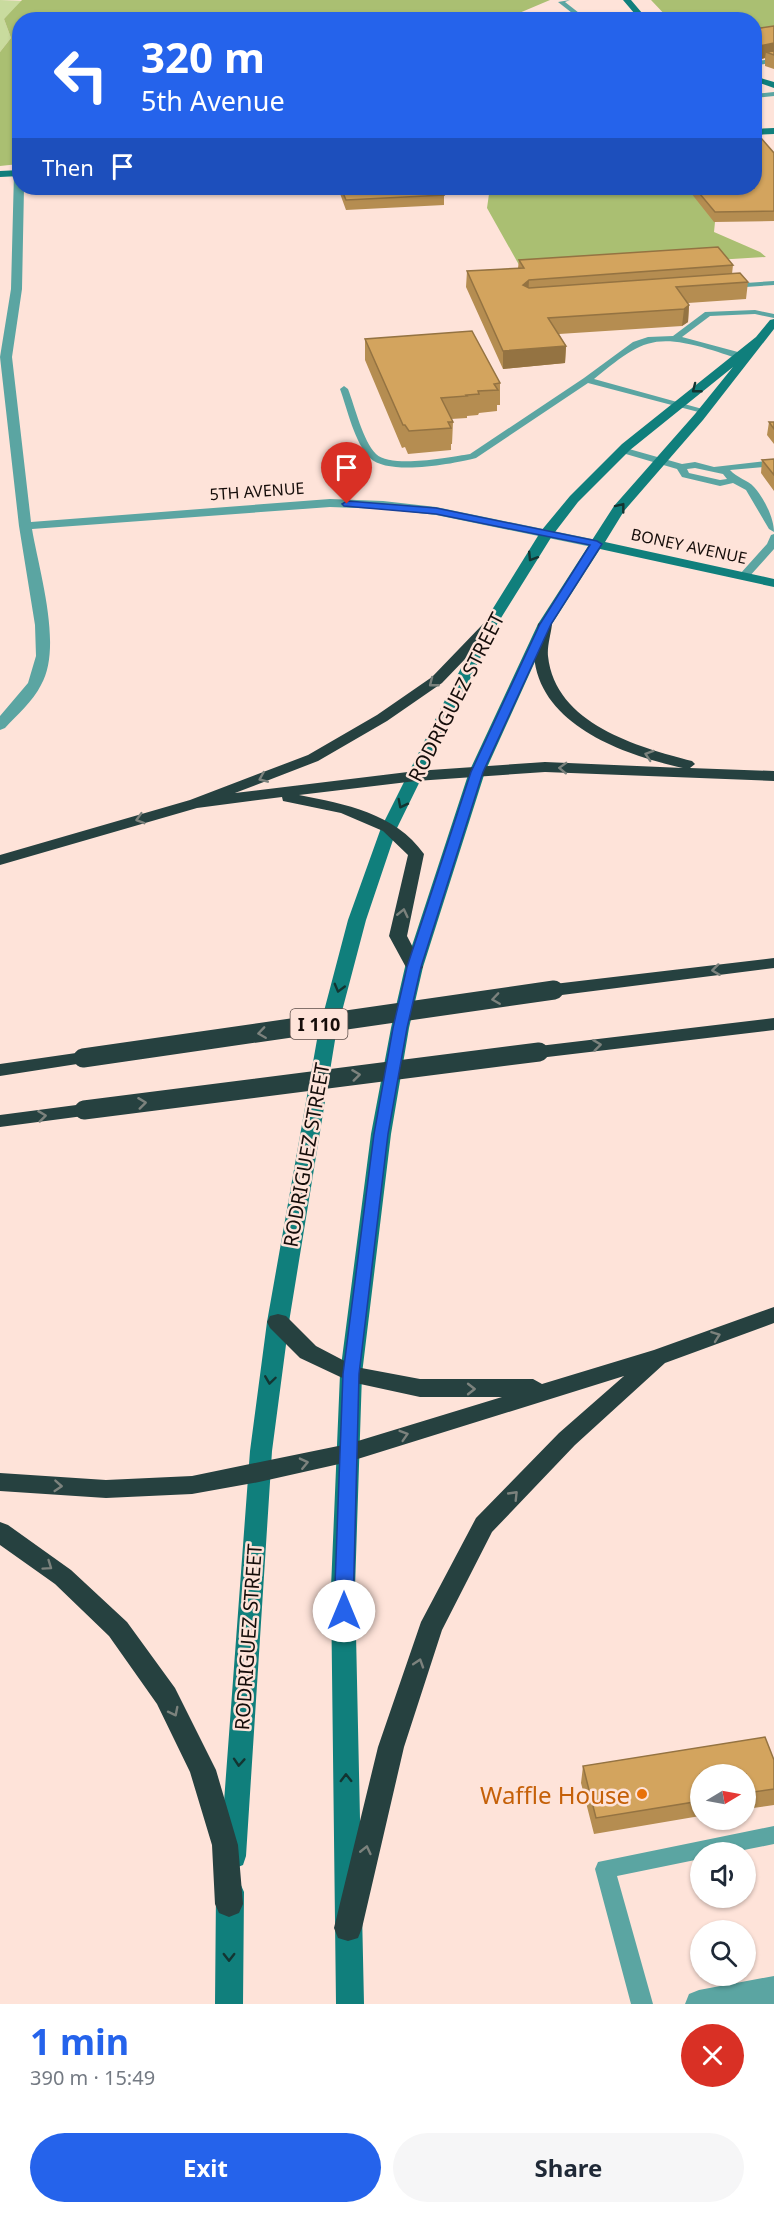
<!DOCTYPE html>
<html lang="en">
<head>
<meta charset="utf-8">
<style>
	:root { --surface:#fff; --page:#f6f6f7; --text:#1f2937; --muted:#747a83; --accent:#2563eb }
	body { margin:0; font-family:"Noto Sans",sans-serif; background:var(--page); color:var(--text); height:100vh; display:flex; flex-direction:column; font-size:22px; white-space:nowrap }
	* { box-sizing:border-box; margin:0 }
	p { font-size:20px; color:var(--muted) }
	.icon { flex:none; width:33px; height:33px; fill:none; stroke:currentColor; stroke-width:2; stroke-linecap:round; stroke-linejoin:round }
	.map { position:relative; height:2004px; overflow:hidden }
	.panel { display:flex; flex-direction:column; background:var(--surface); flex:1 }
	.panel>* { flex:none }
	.top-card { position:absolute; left:12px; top:12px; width:750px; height:183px; border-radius:24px; box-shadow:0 2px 4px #0004; background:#2563eb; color:#fff; overflow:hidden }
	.needle { width:39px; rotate:80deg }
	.tools { position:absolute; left:690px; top:1764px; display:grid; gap:12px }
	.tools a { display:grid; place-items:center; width:66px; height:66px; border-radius:50%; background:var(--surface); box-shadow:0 2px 4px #0004; font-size:30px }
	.pin { position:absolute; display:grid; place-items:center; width:51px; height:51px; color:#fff; margin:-62px -26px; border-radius:50% 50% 50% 0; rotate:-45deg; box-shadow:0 0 6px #0007 }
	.pin .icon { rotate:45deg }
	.me { position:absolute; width:66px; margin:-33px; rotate:0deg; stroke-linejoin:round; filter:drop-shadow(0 0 4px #0008) }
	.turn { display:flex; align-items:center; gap:21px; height:126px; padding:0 30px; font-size:27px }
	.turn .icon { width:78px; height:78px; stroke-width:2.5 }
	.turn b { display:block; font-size:42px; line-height:51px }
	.then { display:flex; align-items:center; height:57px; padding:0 30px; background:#0003; gap:12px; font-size:22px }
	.round { display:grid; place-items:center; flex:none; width:63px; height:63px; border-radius:32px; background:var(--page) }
	.head { display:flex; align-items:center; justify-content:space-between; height:102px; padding:0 30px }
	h1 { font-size:36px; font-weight:700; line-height:45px; color:var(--accent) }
	.cta { display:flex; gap:12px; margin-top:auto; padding:12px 30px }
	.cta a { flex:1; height:69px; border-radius:36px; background:var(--accent); color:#fff; font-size:24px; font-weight:700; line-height:69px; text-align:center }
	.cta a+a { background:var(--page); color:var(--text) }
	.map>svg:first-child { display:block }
	.green { fill:#c9db9e }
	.forest { fill:#aabf72 }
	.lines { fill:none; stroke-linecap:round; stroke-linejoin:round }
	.lane { fill:#5ba5a2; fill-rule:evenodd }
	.street { fill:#5ba5a2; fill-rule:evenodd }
	.secondary { fill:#107f7c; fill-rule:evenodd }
	.highway { fill:#264140; fill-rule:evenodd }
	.highway-bridge { stroke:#264140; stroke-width:19 }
	.wall { fill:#b58d51 }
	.shaded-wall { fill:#947342 }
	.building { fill:#d3a45e; stroke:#947342; stroke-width:1.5 }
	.oneway { stroke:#133532 }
	.oneway2 { stroke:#7c827d }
	.route { fill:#2563eb; stroke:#184099; stroke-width:1.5 }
	.food-dot { fill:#e8710a; stroke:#fee3d9; stroke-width:2 }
	.labels { text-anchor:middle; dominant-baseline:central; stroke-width:5; stroke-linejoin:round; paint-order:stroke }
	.far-street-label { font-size:16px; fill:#150d0a; stroke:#fee3d9 }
	.shield { fill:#fee3d9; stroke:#5b4d48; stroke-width:1.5 }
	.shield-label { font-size:18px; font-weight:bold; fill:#150d0a }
	.street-label { font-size:20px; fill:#150d0a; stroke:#fee3d9 }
	.near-food-label { font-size:24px; fill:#c56008; stroke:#fee3d9; text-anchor:end }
</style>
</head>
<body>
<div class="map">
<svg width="774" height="2004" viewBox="0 0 774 2004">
	<rect width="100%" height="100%" fill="#fee3d9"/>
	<path class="green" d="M0 0 24 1 4 19 11 38 0 52Z"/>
	<path class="forest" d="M22 0H550L503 20H20L19 164 0 166V52L11 38 4 19Z
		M651 0H774V33L755 36 754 20 669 19Z
		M565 188H626L672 192 705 190 715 222 714 232 760 252 766 257 523 272 487 208 489 194 505 190Z"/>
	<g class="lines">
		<path class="lane" d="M570 0 565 2 588 20H581L558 2Z
			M774 58V62L754 66V62Z
			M774 92V96L754 98V94Z
			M774 281V285L731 288 727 286 731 284Z
			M755 310 774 314V318L755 314 710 316 682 337 749 355V359C736 360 721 352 708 349 650 332 638 344 594 379L706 410V414L588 383 476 458C453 464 388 476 370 458 355 444 347 408 340 389L344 386 348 389C355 407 363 441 376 454 391 468 445 458 464 455L470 454 584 378 633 342 648 337 673 336 705 312Z
			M622 447 682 464 695 462 714 467 774 460V466L730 470C737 478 748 480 754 487 764 498 774 518 774 532L769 529 746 490 733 483 720 486 682 477 677 469 619 452V448ZM695 468 723 474 727 479 720 480 689 473 687 469Z
			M774 534V549L748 578H740V574L767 544 771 535Z
			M774 1826V1844L734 1852H700V1859L617 1876 653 2004H631L595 1869 598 1862Z"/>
		<path class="street" d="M19 170 20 188H24L22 289 12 357 31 522 330 499 383 501 436 507 597 540 604 544 597 548 436 515 383 509 330 507 32 529C39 571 63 647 41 685 33 701 17 715 5 728L0 730V716L28 683 36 656 35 625 19 526 0 357 11 289 14 173Z
			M774 1976V2004H685L689 1994 699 1990Z"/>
		<path class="secondary" d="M623 0H631L648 20H640Z
			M754 76 774 82V88L754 81Z
			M774 128V134L754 135V129Z
			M20 170V176L0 177V171Z
			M774 319V329L703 420 624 511 605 542 774 579V587L600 549 552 624 485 772 423 967 409 1028 391 1134 362 1374 355 1588 364 2004H336L331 1588 340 1374 371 1134 391 1028 405 967 469 772 538 624 614 506 695 414 733 367 630 450 578 502 552 536 496 626 397 828 366 920 336 1034 289 1322 272 1451 246 1856 243 1865 233 1869 223 1865 220 1856 250 1451 267 1322 318 1034 348 920 381 828 482 626 541 531 570 496 622 444 756 337 770 320Z
			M230 1879 240 1883 244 1892 243 2004H215L216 1892 220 1883Z"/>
		<path class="highway" d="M545 620 552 624C551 634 547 646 548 656 555 724 638 747 692 761L695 764 690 768 774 771V781L545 772 416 781 299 795C345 804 395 813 424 854L407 936 423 967 420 971H408L389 936 408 855 383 831 341 813 283 801 282 797 197 808 0 865V855L190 800 308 755 377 715 432 677 484 623H494L496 626 494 629 442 683 387 721 318 761 235 793 416 771 545 762 683 768C625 755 540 726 534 656 533 646 537 634 538 624Z
			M774 958V968L554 996 548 994 545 990 548 986 554 984Z
			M774 1018V1030L539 1058 532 1056 530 1052 532 1048 539 1046Z
			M83 1052 90 1054 92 1058 90 1062 0 1076V1064Z
			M84 1104 91 1105 94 1110 91 1115 0 1127V1115Z
			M774 1307V1323L665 1363 575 1445 492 1532 442 1630 404 1747 362 1928 358 1938 348 1941 338 1938 334 1928 378 1747 421 1622 476 1518 559 1433 624 1376 348 1462 259 1482 192 1494 106 1498 0 1491V1473L106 1480 192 1476 348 1444 502 1397H420L351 1382 300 1358 270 1328 267 1322 270 1316 278 1314 286 1316 316 1346 356 1367 420 1379H533L542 1384 654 1350Z
			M0 1522 8 1525 71 1570 127 1622 175 1688 216 1770 238 1845 243 1904 239 1913 229 1917 219 1913 215 1904 212 1845 190 1772 157 1704 109 1636 55 1584 0 1545Z"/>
		<path class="highway-bridge" d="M83 1058 554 990
			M84 1110 539 1052"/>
	</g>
	<path class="wall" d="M774 26V69L765 66V58L754 61Z
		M774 153V221L714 222 687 188H754Z
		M338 188H440L444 195V205L346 210Z
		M519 260 733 265 732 274 748 282 746 299 688 303 689 305 688 322 682 326 559 334 566 346 565 363 503 369 466 287 467 271 518 268Z
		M365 339 500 383V405H497V411L479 413 478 415 467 416V418L451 419 453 422 452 444H451V450L408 454 405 447 402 448 365 360Z
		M769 422H774V444L767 435Z
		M774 459V491L761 473 762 460Z
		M774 1760V1805L746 1809V1774H700V1816L594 1834 581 1783 583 1766Z"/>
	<path class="shaded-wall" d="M774 43V55L766 52 765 58 754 61V47Z
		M529 280 528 297 523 285Z
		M689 305 688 322 682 326 684 309Z
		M566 346 565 363 503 369V351Z"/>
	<path class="building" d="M774 26V43L754 47V29Z
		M774 51V55L766 52Z
		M761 138 774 153V211L715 212 695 188H754V139Z
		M341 188H440L444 195 346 200Z
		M718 247 733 265 529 280 523 285 529 288 740 273 748 282 676 287 689 305 684 309 548 318 566 346 503 351 467 271 524 268 519 260Z
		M472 331 500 383 494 384 498 390 478 391 479 394 466 395 467 396 441 398 453 422H448L451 428 409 431 405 425H403L365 339Z
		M769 422H774V429Z
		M774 459V475L762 460Z
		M765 1737 774 1760V1789L746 1793V1774H700V1801L596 1818 583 1766Z"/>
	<defs><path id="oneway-chevron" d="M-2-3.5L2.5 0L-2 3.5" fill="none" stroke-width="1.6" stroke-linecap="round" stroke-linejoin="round" transform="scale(1.5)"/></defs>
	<g class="oneway">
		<use href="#oneway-chevron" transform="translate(696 389) rotate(142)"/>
		<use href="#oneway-chevron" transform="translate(621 507) rotate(-52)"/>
		<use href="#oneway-chevron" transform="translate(532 557) rotate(122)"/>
		<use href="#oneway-chevron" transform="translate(402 804) rotate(117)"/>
		<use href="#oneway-chevron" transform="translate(339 988) rotate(105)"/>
		<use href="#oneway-chevron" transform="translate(270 1380) rotate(98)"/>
		<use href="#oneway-chevron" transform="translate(239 1762) rotate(94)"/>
		<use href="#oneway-chevron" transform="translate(346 1778) rotate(-91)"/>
		<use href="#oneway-chevron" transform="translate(229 1957) rotate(90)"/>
	</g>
	<g class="oneway2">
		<use href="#oneway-chevron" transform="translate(433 683) rotate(142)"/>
		<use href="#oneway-chevron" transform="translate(649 755) rotate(-162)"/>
		<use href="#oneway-chevron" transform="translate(563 768) rotate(-178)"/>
		<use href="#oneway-chevron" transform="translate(263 778) rotate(157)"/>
		<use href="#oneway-chevron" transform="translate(140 819) rotate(164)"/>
		<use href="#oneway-chevron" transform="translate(403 913) rotate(-77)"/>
		<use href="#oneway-chevron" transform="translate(716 970) rotate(173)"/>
		<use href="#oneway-chevron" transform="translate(496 999) rotate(172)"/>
		<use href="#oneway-chevron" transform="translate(262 1033) rotate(172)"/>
		<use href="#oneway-chevron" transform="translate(597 1045) rotate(-7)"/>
		<use href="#oneway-chevron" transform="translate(356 1075) rotate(-7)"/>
		<use href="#oneway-chevron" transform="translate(142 1103) rotate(-7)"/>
		<use href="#oneway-chevron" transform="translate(42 1116) rotate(-7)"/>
		<use href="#oneway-chevron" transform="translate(716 1336) rotate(-20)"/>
		<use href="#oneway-chevron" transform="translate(471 1389)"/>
		<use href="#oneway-chevron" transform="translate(404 1435) rotate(-17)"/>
		<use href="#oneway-chevron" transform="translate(304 1463) rotate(-13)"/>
		<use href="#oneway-chevron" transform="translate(58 1486) rotate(4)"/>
		<use href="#oneway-chevron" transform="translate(514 1495) rotate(-46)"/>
		<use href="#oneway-chevron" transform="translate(48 1566) rotate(35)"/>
		<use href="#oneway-chevron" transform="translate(419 1663) rotate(-72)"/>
		<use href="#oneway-chevron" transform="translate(174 1712) rotate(63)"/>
		<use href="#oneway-chevron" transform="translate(366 1850) rotate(-77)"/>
	</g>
	<path class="route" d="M347 501 436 508 597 541 602 544 551 624 483 772 421 967 407 1028 388 1134 359 1374 353 1611 350 1617 344 1619 337 1617 334 1611 343 1374 374 1134 393 1028 407 967 471 772 540 624 590 545 436 514 344 506 342 504Z"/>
	<circle class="food-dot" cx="642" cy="1794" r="6"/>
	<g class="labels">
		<g class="far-street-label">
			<text transform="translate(257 491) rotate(-4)">5TH AVENUE</text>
			<text transform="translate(689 546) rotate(12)">BONEY AVENUE</text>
		</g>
		<rect class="shield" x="290.5" y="1009" width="57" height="30" rx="4.5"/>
		<g class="shield-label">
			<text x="319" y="1024">I 110</text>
		</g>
		<g class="street-label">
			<text transform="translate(456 697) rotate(-63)">RODRIGUEZ STREET</text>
			<text transform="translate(306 1155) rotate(-80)">RODRIGUEZ STREET</text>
			<text transform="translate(248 1637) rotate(-86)">RODRIGUEZ STREET</text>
		</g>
		<g class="near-food-label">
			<text x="630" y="1794">Waffle House</text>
		</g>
	</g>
</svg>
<div class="tools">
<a><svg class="needle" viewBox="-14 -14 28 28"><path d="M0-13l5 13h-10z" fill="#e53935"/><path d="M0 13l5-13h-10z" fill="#747a83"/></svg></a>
<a><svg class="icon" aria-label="sound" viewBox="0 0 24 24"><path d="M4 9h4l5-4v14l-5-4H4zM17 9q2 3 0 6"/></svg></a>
<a><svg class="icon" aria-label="search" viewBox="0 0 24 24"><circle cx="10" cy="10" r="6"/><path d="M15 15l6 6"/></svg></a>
</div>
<div class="pin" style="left:347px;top:504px;background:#d93025"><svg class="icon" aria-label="arrive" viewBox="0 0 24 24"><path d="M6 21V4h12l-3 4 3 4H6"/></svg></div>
<svg class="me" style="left:344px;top:1611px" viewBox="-20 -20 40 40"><circle r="19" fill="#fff"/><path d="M0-13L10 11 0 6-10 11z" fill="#2563eb"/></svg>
<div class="top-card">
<div class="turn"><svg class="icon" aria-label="left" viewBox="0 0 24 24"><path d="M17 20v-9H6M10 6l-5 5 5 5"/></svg><div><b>320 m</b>5th Avenue</div></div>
<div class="then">Then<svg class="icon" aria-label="arrive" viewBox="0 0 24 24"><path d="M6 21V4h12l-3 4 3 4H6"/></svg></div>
</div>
</div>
<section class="panel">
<div class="head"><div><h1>1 min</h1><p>390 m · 15:49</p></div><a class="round" style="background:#d93025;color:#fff"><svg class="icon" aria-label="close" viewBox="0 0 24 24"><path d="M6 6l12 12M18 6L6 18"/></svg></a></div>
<div class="cta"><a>Exit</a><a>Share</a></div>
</section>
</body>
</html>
